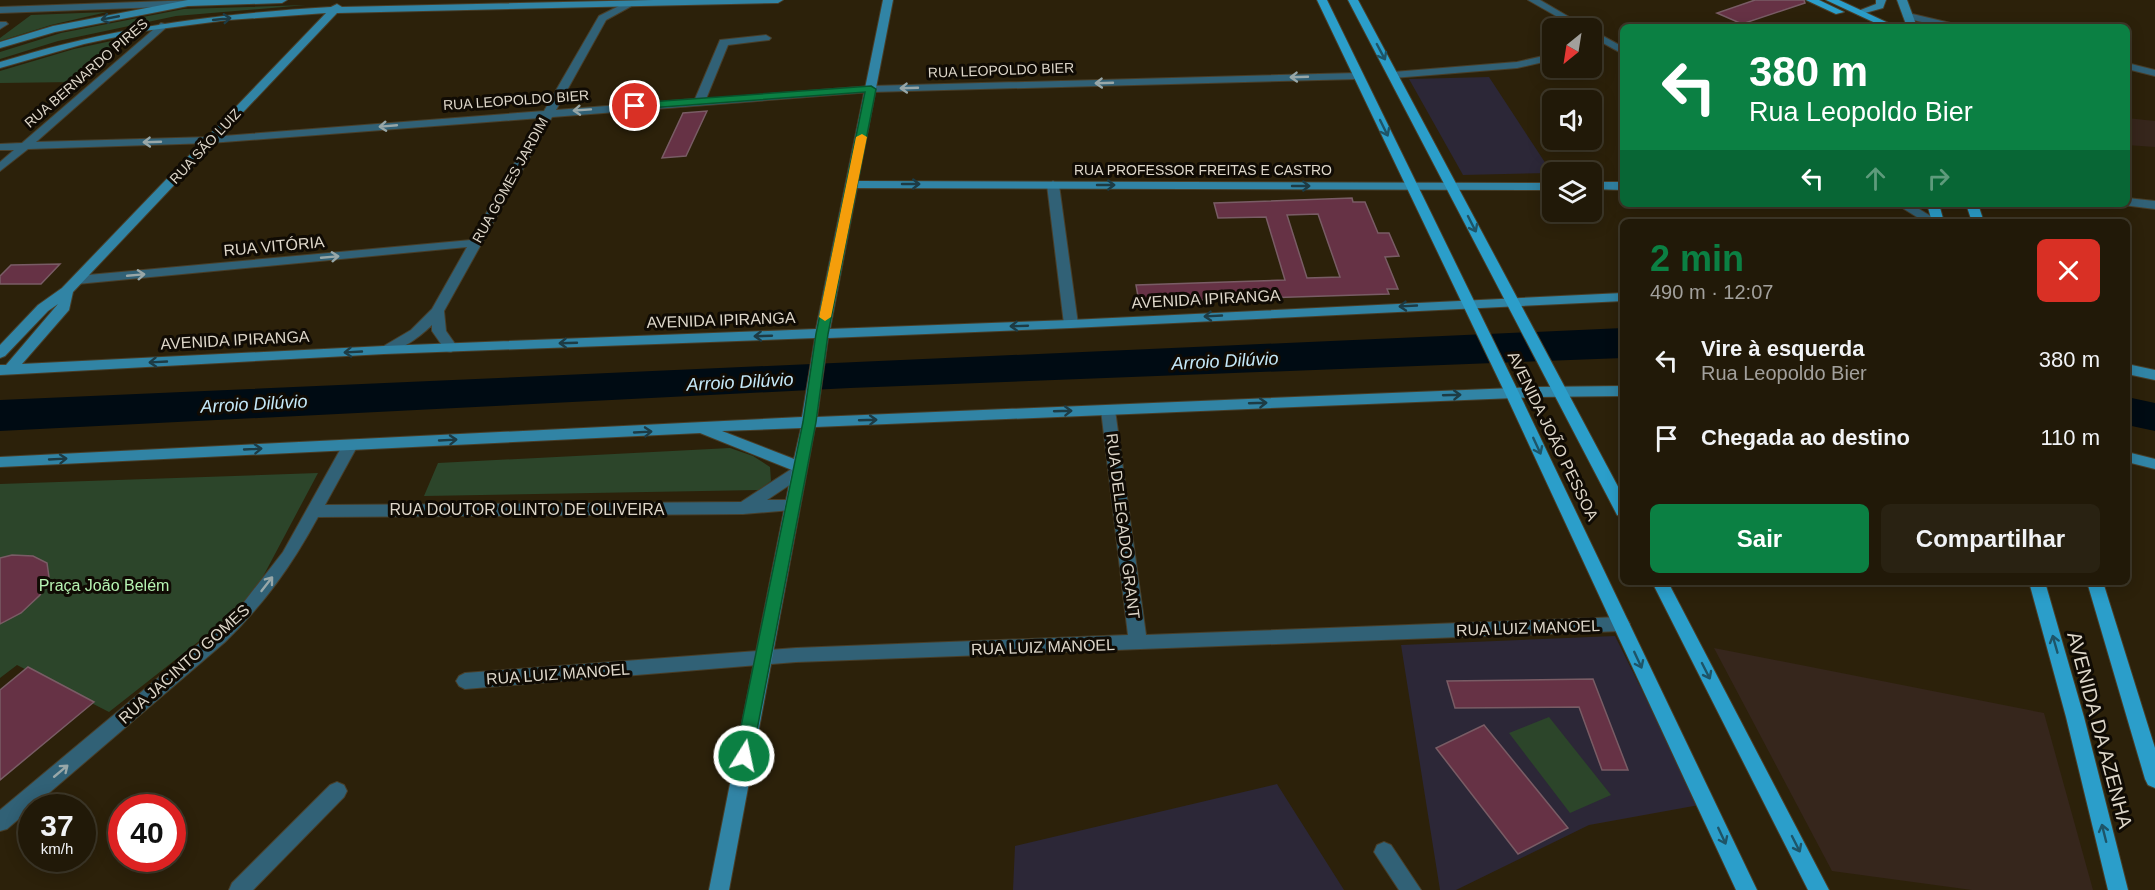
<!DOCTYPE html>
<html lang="pt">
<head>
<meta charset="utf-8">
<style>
	:root { --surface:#211908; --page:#292212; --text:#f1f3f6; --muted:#a2a09c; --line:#3e3829; --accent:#0b8043 }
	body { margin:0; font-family:Helvetica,sans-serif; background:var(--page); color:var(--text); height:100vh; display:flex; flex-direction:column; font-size:22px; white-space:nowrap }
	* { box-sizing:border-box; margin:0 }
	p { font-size:20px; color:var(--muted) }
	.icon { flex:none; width:33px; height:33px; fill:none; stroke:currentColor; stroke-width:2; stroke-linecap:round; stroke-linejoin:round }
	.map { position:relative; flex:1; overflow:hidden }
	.side { position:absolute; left:1620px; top:219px; width:510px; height:366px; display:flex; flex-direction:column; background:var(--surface); border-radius:9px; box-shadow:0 3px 15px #0003,0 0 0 2px var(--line) }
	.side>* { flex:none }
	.top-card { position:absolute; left:1620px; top:24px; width:510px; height:183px; border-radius:9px; box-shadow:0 3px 15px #0003,0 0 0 2px var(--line); background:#0b8043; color:#fff; overflow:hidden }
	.needle { width:39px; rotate:210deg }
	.fabs { position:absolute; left:1542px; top:18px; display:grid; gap:12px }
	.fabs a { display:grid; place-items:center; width:60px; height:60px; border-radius:9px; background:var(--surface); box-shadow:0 3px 15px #0003,0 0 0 2px var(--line); font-size:30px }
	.speed { position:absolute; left:18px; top:794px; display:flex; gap:12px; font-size:30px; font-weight:700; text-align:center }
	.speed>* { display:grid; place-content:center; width:78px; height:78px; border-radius:50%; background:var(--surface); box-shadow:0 3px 15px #0003,0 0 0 2px var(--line); line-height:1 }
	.speed small { font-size:15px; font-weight:400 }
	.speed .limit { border:9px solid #d22; background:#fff; color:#111 }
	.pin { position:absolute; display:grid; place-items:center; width:51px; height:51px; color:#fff; margin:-26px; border:3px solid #fff; border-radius:50%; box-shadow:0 2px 6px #0007 }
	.me { position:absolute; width:66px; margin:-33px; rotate:10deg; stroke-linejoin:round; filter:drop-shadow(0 0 4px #0008) }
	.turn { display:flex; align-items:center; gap:21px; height:126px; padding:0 30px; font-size:27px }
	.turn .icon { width:78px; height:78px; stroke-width:2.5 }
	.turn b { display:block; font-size:42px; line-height:51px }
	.lanes { display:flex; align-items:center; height:57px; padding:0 30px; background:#0003; justify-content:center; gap:30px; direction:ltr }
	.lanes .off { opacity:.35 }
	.round { display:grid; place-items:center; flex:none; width:63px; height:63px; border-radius:9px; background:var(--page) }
	.head { display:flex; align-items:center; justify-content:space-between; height:102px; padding:0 30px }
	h1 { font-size:36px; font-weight:700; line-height:45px; color:var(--accent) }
	.action { display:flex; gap:12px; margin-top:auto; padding:12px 30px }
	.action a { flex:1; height:69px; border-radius:9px; background:var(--accent); color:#fff; font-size:24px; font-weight:700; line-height:69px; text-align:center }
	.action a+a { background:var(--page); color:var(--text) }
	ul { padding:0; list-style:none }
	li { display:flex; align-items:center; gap:18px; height:78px; padding:0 30px }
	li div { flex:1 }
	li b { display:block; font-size:22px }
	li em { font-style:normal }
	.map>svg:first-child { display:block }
	.commercial { fill:#36261c }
	.education { fill:#2c2737 }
	.green { fill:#2c452a }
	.water { fill:#000b13 }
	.building { fill:#663245; stroke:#795c65; stroke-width:1.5; fill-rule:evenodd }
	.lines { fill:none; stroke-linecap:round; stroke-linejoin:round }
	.street-casing { stroke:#483e29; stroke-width:2 }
	.secondary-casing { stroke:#483e29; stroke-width:2 }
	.primary-casing { stroke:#483e29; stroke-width:2 }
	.street { fill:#316176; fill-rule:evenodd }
	.secondary { fill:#3184a5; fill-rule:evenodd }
	.primary { fill:#2b9eca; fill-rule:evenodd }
	.oneway { stroke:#1d3b44 }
	.oneway2 { stroke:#1e5467 }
	.oneway3 { stroke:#98a7a8 }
	.route { fill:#0b8043; stroke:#07532c; stroke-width:1.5 }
	.slow { fill:#f59e0b }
	.labels { text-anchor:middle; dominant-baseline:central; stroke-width:6; stroke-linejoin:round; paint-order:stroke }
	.far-street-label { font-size:14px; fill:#ddd6c9; stroke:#100b04 }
	.street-label { font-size:16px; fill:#ddd6c9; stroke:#100b04 }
	.park-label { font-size:16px; fill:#b6f3b2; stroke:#100b04 }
	.water-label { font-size:18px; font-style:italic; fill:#c5e9f9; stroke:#100b04 }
	.near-street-label { font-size:20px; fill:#ddd6c9; stroke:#100b04 }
</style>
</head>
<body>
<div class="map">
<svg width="2155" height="890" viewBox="0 0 2155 890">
	<rect width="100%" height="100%" fill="#2c210a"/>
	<path class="commercial" d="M2127 118 2155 121V147L2127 145Z
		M1714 648 2044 713 2093 890H1972L1832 871Z"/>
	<path class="education" d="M1489 77 1548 167 1551 173 1463 175 1409 79Z
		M1615 636 1699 805 1589 825 1456 890H1440L1401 645Z
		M1277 784 1344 890H1013L1015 846Z"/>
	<path class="green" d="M306 5 176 16 58 41 0 59V52L61 33 184 9Z
		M107 12 51 25 0 41V38L31 15Z
		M125 38 75 82 0 83V71L74 49Z
		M730 448 753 456 770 467 771 481 759 490 424 496 438 463Z
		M318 473 250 601 109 712 17 665 0 678V484Z
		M1549 717 1611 795 1570 813 1509 733Z"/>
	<path class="water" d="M1623 328V358L850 388 0 431V400Z
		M2127 397 2155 403V431L2127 425Z"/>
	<path class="building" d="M1755 0H1804L1805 3 1742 24 1717 13Z
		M707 111 686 156 662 158 683 113Z
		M1352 198 1353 202H1365L1378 233H1389L1399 256 1385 257 1398 289H1387L1389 294 1139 302 1136 285 1285 280 1266 217 1218 218 1214 203ZM1318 214 1340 277 1307 278 1287 215Z
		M60 264 41 284H0V276L11 265Z
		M12 555 33 556 47 563 49 577 40 595 21 613 0 624V558Z
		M28 667 94 702 0 780V690Z
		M1593 679 1628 770H1602L1579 707 1455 708 1447 681Z
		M1484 725 1568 828 1518 854 1436 748Z"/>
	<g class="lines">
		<defs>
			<path id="street" d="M196 0 188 6 0 13V7Z
				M1528 0H1540L1588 28H1577Z
				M629 1 637 3 606 20 556 110 695 99 720 40 766 35 771 38 769 40 728 45 706 99 871 86 1358 73 1363 76 1358 79 871 92 552 117 444 311 446 331 458 348 451 352 446 351 432 331V325C422 335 394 357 379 353L377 350 411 330 432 309 467 247 77 284 71 280 77 276 471 240 540 118 210 143 28 149 0 171V162L14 150H0V144L22 143 161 23 169 25 36 142 210 137 544 111 599 16Z
				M1908 13 1959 25 1961 27H1943L1905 18 1903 16Z
				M0 22H6L8 24 0 29Z
				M1592 30 1623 47V54L1592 37Z
				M1552 54V60L1517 68 1393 78 1388 75 1393 72 1517 62Z
				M2127 63 2155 70V76L2127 69Z
				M1053 181 1059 185 1078 324 1071 328 1064 324 1047 185Z
				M2127 198 2155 201V209L2123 205 2127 204Z
				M1896 204H1911L1940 222H1925Z
				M1108 405 1115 410 1146 635 1621 617 1627 619 1630 624 1627 629 1621 631 796 662 465 689 459 686 456 681 459 676 465 673 796 648 1128 635 1101 410Z
				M350 440 358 445 325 505 741 502 793 468H803L806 472 803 476 767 500H798L800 504 798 508 792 510 743 514 318 517C292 565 265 603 225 642L7 829 0 831V810L213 632 244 602 283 552 345 441Z
				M337 782 344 785 347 791 344 797 253 890H229L232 883 330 785Z
				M1384 842 1391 845 1421 890H1399L1374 852 1377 845Z"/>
			<path id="secondary" d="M188 0H287L282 3 188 6 55 32 0 48V42L53 26Z
				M653 0H783L778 3 337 13 73 292 69 310 22 364 384 346 816 329 883 0H893L858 181 1552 183V190L857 188 830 329 1071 320 1623 293V301L1071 328 828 338 817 417 1536 387 1623 386V396L1536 397 815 427 729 890H709L792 470 700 433 0 467V457L802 417 815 338 384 354 0 375V365H6L58 304 48 311 5 356 0 358V345L38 305 62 288 326 13 228 20 144 31 84 44 0 68V62C113 27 214 14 331 7L337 4 342 7ZM801 428 794 459 722 431Z
				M1876 0H1886L1883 8 1858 15V11L1876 4Z
				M1897 0H1907L1917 27H1907Z
				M1623 182V190L1592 189V182Z
				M2127 364 2155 370V380L2127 374Z
				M2127 452 2155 459V469L2127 462Z"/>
			<path id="primary" d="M1317 0H1327L1519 393 1757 890H1736L1505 393Z
				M1348 0H1358L1623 496V517L1617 515 1615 511Z
				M1806 0H1819L1844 12 1836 14Z
				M1826 0H1839L1897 27H1884Z
				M1927 204H1939L1944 222H1932Z
				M1966 204H1978L1984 222H1972Z
				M1652 582H1668L1829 890H1808Z
				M2029 582H2045L2084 717 2128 890H2108L2066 717Z
				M2087 582H2103L2155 748V788L2148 785 2145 779Z"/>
		</defs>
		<use href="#street" class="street-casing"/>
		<use href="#secondary" class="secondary-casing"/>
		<use href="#primary" class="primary-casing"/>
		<use href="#street" class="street"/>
		<use href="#secondary" class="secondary"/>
		<use href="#primary" class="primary"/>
	</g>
	<defs><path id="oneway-shaft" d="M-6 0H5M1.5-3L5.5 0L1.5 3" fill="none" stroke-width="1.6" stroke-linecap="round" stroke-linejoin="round" transform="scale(1.5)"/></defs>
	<g class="oneway">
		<use href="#oneway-shaft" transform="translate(110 18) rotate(169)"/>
		<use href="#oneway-shaft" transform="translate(222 19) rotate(-6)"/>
		<use href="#oneway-shaft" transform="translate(911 184)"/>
		<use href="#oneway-shaft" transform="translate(1106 185)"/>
		<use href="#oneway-shaft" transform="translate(1301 186)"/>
		<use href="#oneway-shaft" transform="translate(1408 306) rotate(177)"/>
		<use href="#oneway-shaft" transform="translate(1213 316) rotate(177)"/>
		<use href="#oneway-shaft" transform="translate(1019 326) rotate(178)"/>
		<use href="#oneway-shaft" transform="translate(763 336) rotate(178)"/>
		<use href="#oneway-shaft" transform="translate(568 343) rotate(178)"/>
		<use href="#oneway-shaft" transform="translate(353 352) rotate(177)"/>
		<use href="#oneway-shaft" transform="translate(158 362) rotate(177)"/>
		<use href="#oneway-shaft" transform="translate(1452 395) rotate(-2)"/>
		<use href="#oneway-shaft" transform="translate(1258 403) rotate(-2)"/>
		<use href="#oneway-shaft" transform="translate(1063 411) rotate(-2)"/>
		<use href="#oneway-shaft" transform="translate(868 420) rotate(-2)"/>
		<use href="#oneway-shaft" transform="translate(643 432) rotate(-3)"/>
		<use href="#oneway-shaft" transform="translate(448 440) rotate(-3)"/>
		<use href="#oneway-shaft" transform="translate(253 449) rotate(-3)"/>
		<use href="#oneway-shaft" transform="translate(58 459) rotate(-3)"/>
	</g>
	<g class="oneway2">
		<use href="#oneway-shaft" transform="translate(1381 52) rotate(62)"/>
		<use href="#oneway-shaft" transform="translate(1384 128) rotate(64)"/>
		<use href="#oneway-shaft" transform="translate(1472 224) rotate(63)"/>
		<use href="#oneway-shaft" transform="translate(1537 446) rotate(65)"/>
		<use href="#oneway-shaft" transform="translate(2055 644) rotate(-106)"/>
		<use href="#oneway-shaft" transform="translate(1638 660) rotate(65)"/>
		<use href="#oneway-shaft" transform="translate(1706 671) rotate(63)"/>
		<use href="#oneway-shaft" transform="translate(2104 833) rotate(-104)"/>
		<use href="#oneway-shaft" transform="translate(1722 836) rotate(65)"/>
		<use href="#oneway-shaft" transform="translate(1796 844) rotate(63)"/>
	</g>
	<g class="oneway3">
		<use href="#oneway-shaft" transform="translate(1299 77) rotate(178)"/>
		<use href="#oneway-shaft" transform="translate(1104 83) rotate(178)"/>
		<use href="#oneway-shaft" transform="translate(909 88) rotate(178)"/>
		<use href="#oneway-shaft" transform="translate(582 110) rotate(176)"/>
		<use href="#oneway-shaft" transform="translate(388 126) rotate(175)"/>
		<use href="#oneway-shaft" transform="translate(152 142) rotate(178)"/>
		<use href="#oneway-shaft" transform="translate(330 257) rotate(-5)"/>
		<use href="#oneway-shaft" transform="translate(136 275) rotate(-5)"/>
		<use href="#oneway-shaft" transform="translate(267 584) rotate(-52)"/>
		<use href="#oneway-shaft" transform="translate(61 771) rotate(-40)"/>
	</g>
	<path class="route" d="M871 86 876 89 828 334 816 422 752 756 750 761 744 764 738 761 735 756 803 422 816 334 865 92 635 109 630 106 635 103Z"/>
	<path class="slow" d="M862 134 867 137 831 317 825 321 819 317 856 137Z"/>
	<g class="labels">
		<g class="far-street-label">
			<text transform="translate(1001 70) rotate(-2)">RUA LEOPOLDO BIER</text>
			<text transform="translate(86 73) rotate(-41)">RUA BERNARDO PIRES</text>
			<text transform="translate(516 100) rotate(-4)">RUA LEOPOLDO BIER</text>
			<text transform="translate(205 146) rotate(-47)">RUA SÃO LUIZ</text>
			<text x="1203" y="170">RUA PROFESSOR FREITAS E CASTRO</text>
			<text transform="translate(510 180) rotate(-61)">RUA GOMES JARDIM</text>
		</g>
		<g class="street-label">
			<text transform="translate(274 246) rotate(-5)">RUA VITÓRIA</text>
			<text transform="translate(1206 299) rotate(-3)">AVENIDA IPIRANGA</text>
			<text transform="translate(721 320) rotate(-2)">AVENIDA IPIRANGA</text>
			<text transform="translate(235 340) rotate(-3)">AVENIDA IPIRANGA</text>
			<text transform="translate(1553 436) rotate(64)">AVENIDA JOÃO PESSOA</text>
			<text x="527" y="509">RUA DOUTOR OLINTO DE OLIVEIRA</text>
			<text transform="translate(1123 526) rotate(83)">RUA DELEGADO GRANT</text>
			<text transform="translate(1528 628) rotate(-2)">RUA LUIZ MANOEL</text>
			<text transform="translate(1043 647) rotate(-2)">RUA LUIZ MANOEL</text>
			<text transform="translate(184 664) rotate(-42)">RUA JACINTO GOMES</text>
			<text transform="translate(558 674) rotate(-4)">RUA LUIZ MANOEL</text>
		</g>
		<g class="park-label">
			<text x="104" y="585">Praça João Belém</text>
		</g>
		<g class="water-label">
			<text transform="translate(1225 361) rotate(-3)">Arroio Dilúvio</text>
			<text transform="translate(740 382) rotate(-3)">Arroio Dilúvio</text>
			<text transform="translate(254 404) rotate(-3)">Arroio Dilúvio</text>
		</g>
		<g class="near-street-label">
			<text transform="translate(2100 730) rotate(75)">AVENIDA DA AZENHA</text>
		</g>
	</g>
</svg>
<div class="fabs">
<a><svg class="needle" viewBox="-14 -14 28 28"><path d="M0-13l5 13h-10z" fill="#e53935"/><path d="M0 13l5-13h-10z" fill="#a2a09c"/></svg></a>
<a><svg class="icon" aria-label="sound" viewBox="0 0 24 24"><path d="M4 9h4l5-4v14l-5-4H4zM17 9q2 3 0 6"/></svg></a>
<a><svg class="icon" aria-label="layers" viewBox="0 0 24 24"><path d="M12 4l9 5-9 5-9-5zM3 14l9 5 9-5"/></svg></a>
</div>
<div class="speed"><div>37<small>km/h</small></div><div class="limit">40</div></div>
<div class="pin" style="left:635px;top:106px;background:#d93025"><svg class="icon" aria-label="arrive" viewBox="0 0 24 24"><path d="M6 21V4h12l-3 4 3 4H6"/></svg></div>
<svg class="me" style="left:744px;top:756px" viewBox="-20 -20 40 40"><circle r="17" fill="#0b8043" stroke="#fff" stroke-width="3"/><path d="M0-11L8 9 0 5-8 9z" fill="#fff"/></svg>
<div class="top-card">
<div class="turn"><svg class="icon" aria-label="left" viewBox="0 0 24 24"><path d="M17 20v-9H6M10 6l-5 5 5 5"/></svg><div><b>380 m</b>Rua Leopoldo Bier</div></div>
<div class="lanes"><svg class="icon" aria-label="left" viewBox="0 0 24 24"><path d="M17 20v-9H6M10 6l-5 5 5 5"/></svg><svg class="icon off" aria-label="ahead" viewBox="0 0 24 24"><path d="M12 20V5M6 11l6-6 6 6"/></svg><svg class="icon off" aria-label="right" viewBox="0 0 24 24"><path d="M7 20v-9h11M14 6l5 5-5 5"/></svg></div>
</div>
<section class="side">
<div class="head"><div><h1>2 min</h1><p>490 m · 12:07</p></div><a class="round" style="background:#d93025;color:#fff"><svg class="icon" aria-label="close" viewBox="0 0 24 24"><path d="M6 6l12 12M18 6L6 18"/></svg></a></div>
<ul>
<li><svg class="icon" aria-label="left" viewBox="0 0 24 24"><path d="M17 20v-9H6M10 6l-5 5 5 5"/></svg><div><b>Vire à esquerda</b><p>Rua Leopoldo Bier</p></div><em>380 m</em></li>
<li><svg class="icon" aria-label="arrive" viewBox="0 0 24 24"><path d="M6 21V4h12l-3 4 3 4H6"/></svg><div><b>Chegada ao destino</b></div><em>110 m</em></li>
</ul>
<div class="action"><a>Sair</a><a>Compartilhar</a></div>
</section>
</div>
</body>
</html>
